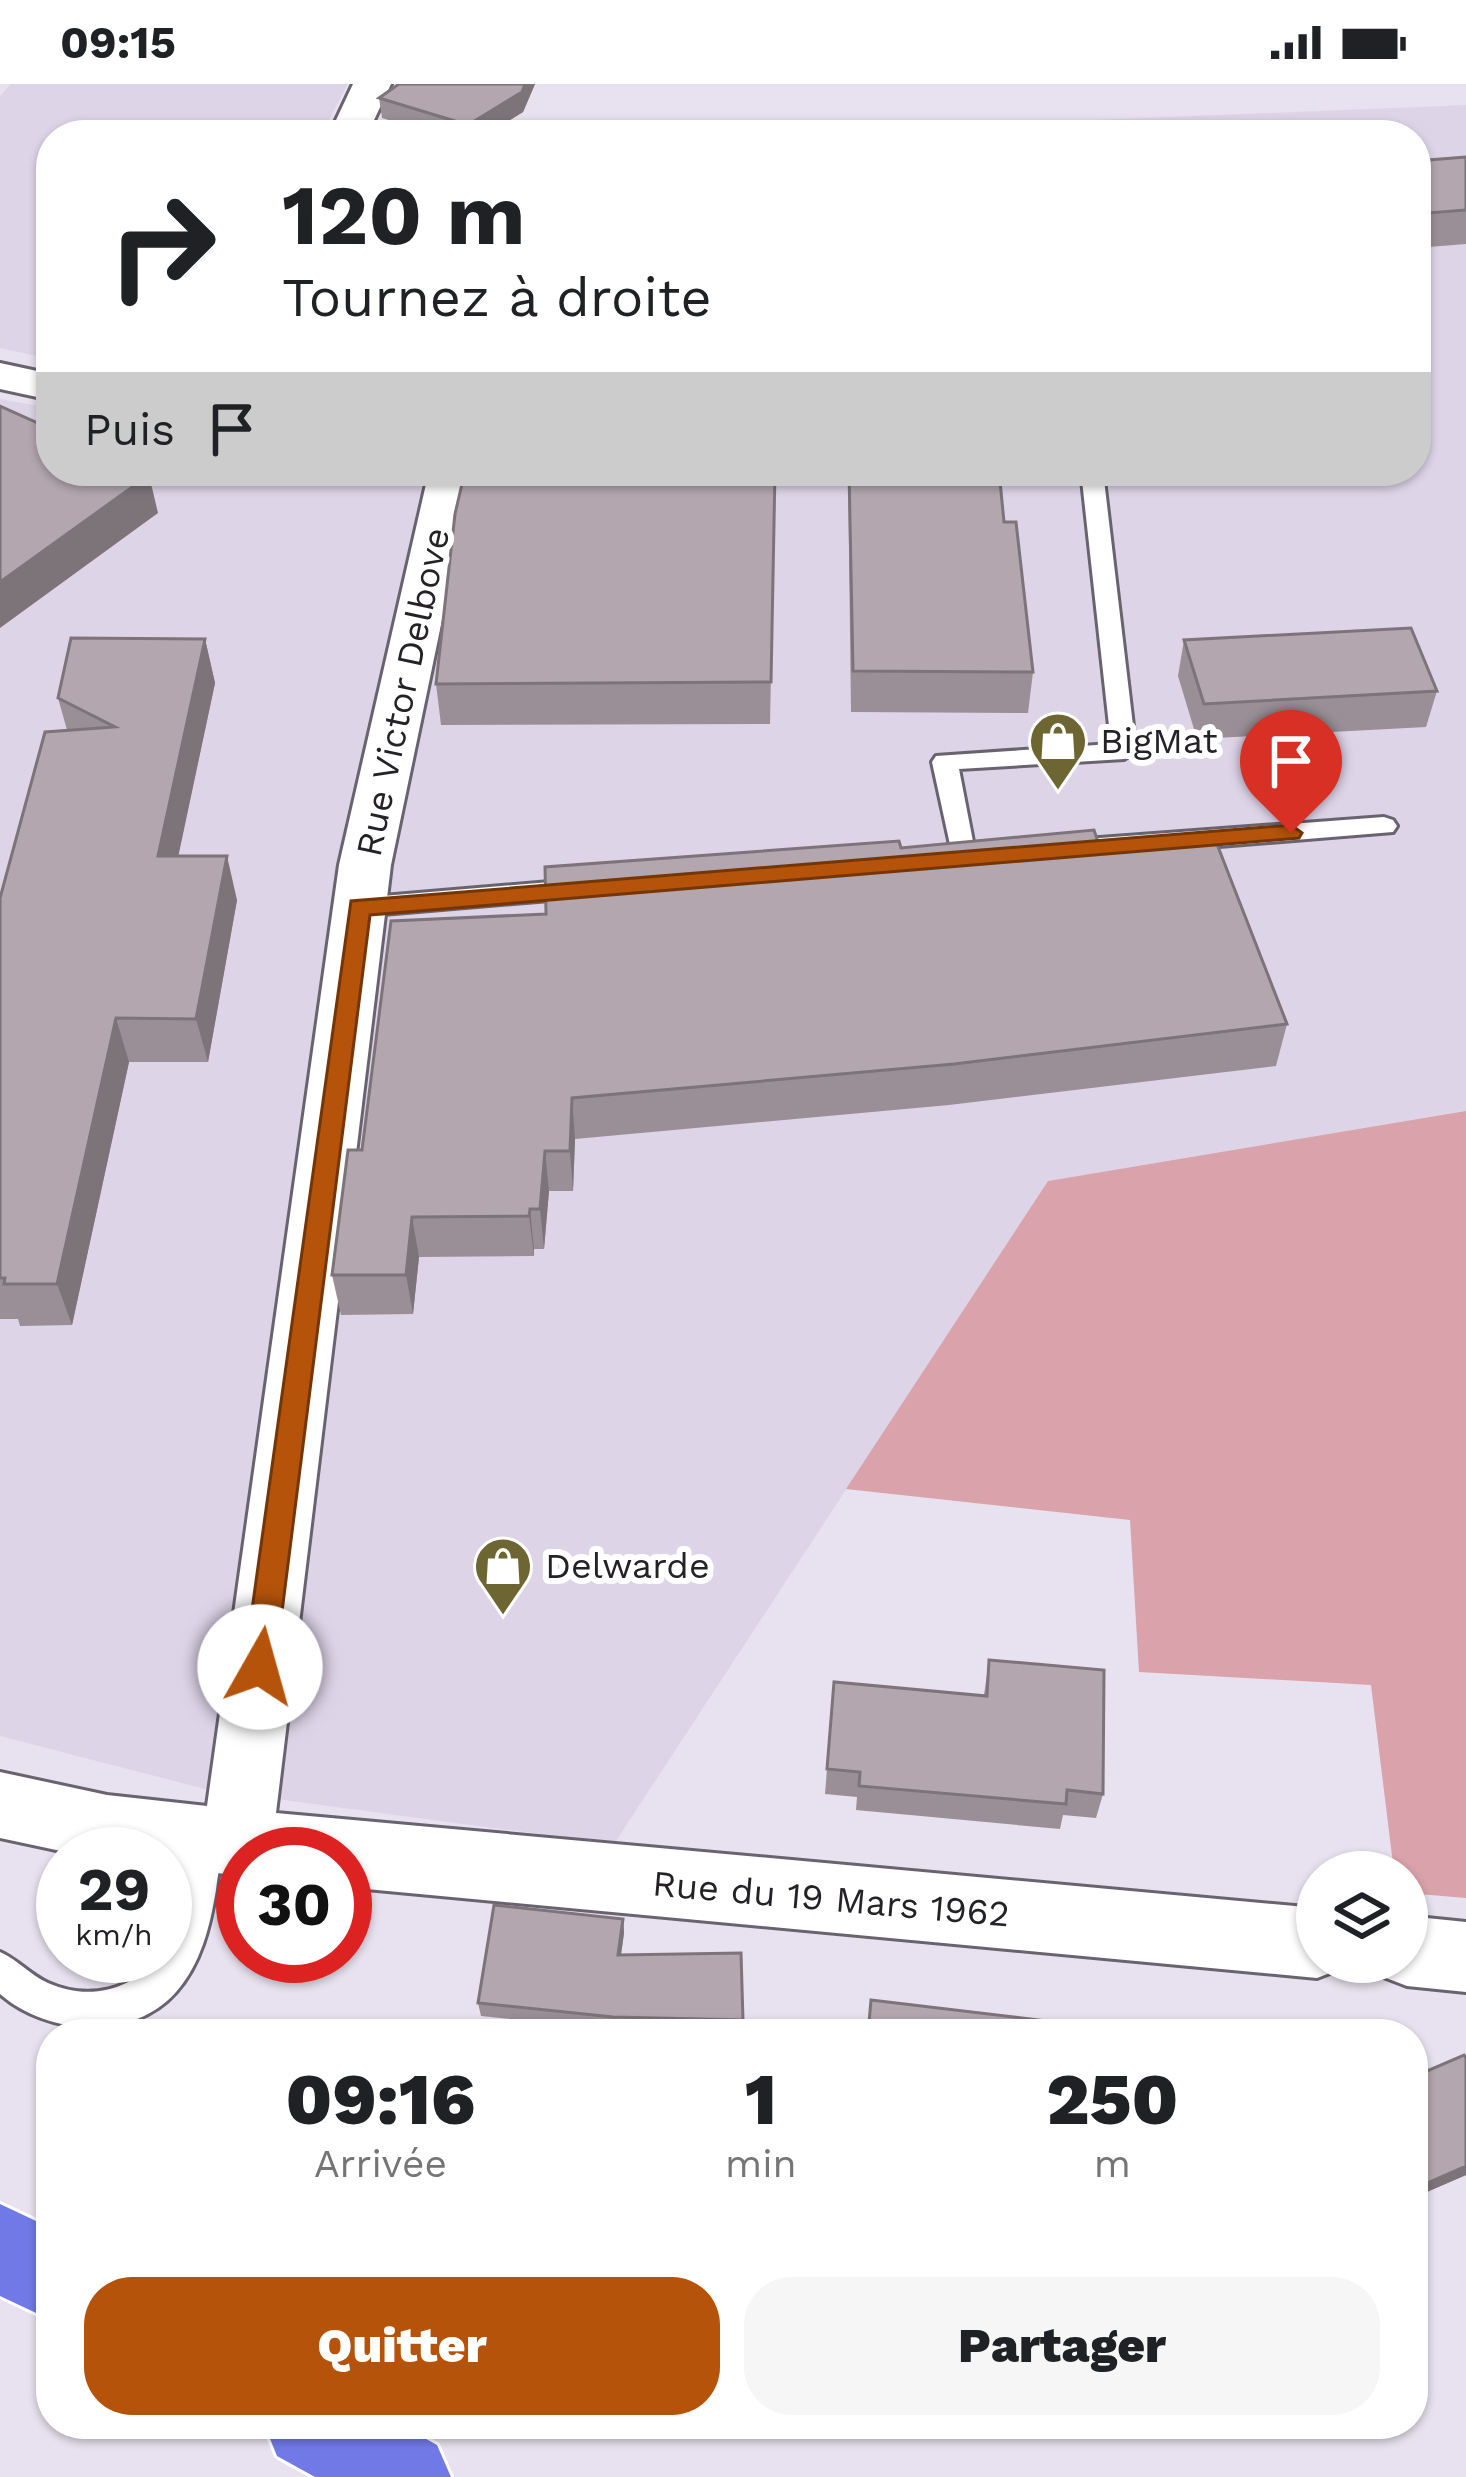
<!DOCTYPE html>
<html lang="fr">
<head>
<meta charset="utf-8">
<style>
	:root { --surface:#fff; --page:#f6f6f6; --text:#202124; --muted:#757577; --accent:#b45309 }
	body { margin:0; font-family:"Work Sans",sans-serif; background:var(--page); color:var(--text); height:100vh; display:flex; flex-direction:column; font-size:45px; white-space:nowrap }
	* { box-sizing:border-box; margin:0 }
	p { font-size:39px; color:var(--muted) }
	.icon { flex:none; width:66px; height:66px; fill:none; stroke:currentColor; stroke-width:2; stroke-linecap:round; stroke-linejoin:round }
	.map { position:relative; flex:1; overflow:hidden }
	.side { position:absolute; left:36px; top:1935px; width:1392px; height:420px; display:flex; flex-direction:column; background:var(--surface); border-radius:48px; box-shadow:0 3px 9px #0004 }
	.side>* { flex:none }
	.top-card { position:absolute; left:36px; top:36px; width:1395px; height:366px; border-radius:48px; box-shadow:0 3px 9px #0004; background:#fff; color:var(--text); overflow:hidden }
	.buttons { position:absolute; left:1296px; top:1767px; display:grid; gap:24px }
	.buttons a { display:grid; place-items:center; width:132px; height:132px; border-radius:50%; background:var(--surface); box-shadow:0 3px 9px #0004; font-size:60px }
	.speed { position:absolute; left:36px; top:1743px; display:flex; gap:24px; font-size:60px; font-weight:700; text-align:center }
	.speed>* { display:grid; place-content:center; width:156px; height:156px; border-radius:50%; background:var(--surface); box-shadow:0 3px 9px #0004; line-height:1 }
	.speed small { font-size:30px; font-weight:400 }
	.speed .limit { border:18px solid #d22; background:#fff; color:#111 }
	.pin { position:absolute; display:grid; place-items:center; width:102px; height:102px; color:#fff; margin:-123px -51px; border-radius:50% 50% 50% 0; rotate:-45deg; box-shadow:0 0 12px #0007 }
	.pin .icon { rotate:45deg }
	.me { position:absolute; width:132px; margin:-66px; rotate:7deg; stroke-linejoin:round; filter:drop-shadow(0 0 9px #0008) }
	.turn { display:flex; align-items:center; gap:42px; height:252px; padding:0 48px; font-size:54px }
	.turn .icon { width:156px; height:156px; stroke-width:2.5 }
	.turn b { display:block; font-size:84px; line-height:102px }
	.then { display:flex; align-items:center; height:114px; padding:0 48px; background:#0003; gap:24px; font-size:45px }
	.eta { display:flex; justify-content:space-evenly; align-items:center; height:204px; text-align:center }
	.eta b { font-size:72px; font-weight:800; line-height:84px }
	.action { display:flex; gap:24px; margin-top:auto; padding:24px 48px }
	.action a { flex:1; height:138px; border-radius:48px; background:var(--accent); color:#fff; font-size:48px; font-weight:800; line-height:138px; text-align:center }
	.action a+a { background:var(--page); color:var(--text) }
	.status { display:flex; justify-content:space-between; align-items:center; height:84px; padding:0 60px; background:var(--surface); direction:ltr }
	.status svg { height:33px; fill:currentColor }
	.map>svg:first-child { display:block }
	.built { fill:#ded4e8 }
	.green { fill:#daa2aa }
	.lines { fill:none; stroke-linecap:round; stroke-linejoin:round }
	.lane-casing { stroke:#69636f; stroke-width:6 }
	.street-casing { stroke:#69636f; stroke-width:6 }
	.highway-casing { stroke:#fff; stroke-width:6 }
	.lane { fill:#fff; fill-rule:evenodd }
	.street { fill:#fff; fill-rule:evenodd }
	.highway { fill:#7179e7; fill-rule:evenodd }
	.wall { fill:#9a8f96 }
	.shaded-wall { fill:#7d747a }
	.building { fill:#b3a6af; stroke:#7d747a; stroke-width:3 }
	.route { fill:#b45309; stroke:#753606; stroke-width:3 }
	.labels { text-anchor:middle; dominant-baseline:central; stroke-width:12; stroke-linejoin:round; paint-order:stroke }
	.street-label { font-size:36px; fill:#242227; stroke:#fff }
	.poi-label { font-size:36px; fill:#242227; stroke:#fff; text-anchor:start }
</style>
</head>
<body>
<div class="status"><b>09:15</b><svg viewBox="0 0 49 12"><path d="M0 12V9h3v3zM5 12V6h3v6zM10 12V3h3v9zM15 12V0h3v12zM26 1h20v11H26zM47 4h2v5h-2z"/></svg></div>
<div class="map">
<svg width="1466" height="2393" viewBox="0 0 1466 2393">
	<rect width="100%" height="100%" fill="#e8e1ef"/>
	<path class="built" d="M11 0H348L321 51H51V275L0 264V12Z
		M1466 21V1027L1048 1097 614 1760 209 1706 0 1652V315L51 324V387H1416V51H726Z"/>
	<path class="green" d="M1466 1027V1814L1407 1809V1788H1394L1371 1601 1139 1588 1130 1436 846 1405 1048 1097Z"/>
	<g class="lines">
		<defs>
			<path id="lane" d="M1081 387H1103L1136 667 1124 675 959 685 976 773 972 779H954L932 678 936 672 1111 660Z
				M1384 733 1393 736 1397 742 1393 748 1059 775 1046 766 1059 757Z
				M586 795 599 804 586 813 359 832 346 823 359 814Z
				M205 1738 217 1743C226 1762 218 1786 216 1806 210 1842 201 1880 176 1908 132 1958 47 1951 0 1910V1868C18 1876 30 1891 48 1899 88 1917 132 1907 159 1872H165L187 1755 193 1743Z"/>
			<path id="street" d="M353 0H391L367 51H329Z
				M0 279 51 290V316L0 305Z
				M429 387H473L391 781 276 1729 1317 1824V1878H1345L1343 1884 1317 1894 345 1803V1770H243V1792L165 1783V1770H75L0 1754V1688L107 1711 207 1722 339 781Z
				M1407 1832 1466 1838V1908L1407 1902 1381 1892 1375 1878H1407Z"/>
			<path id="highway" d="M0 2120 51 2144V2236L0 2212Z
				M264 2340H399L437 2361 451 2393H315L277 2372Z"/>
		</defs>
		<use href="#lane" class="lane-casing"/>
		<use href="#street" class="street-casing"/>
		<use href="#highway" class="highway-casing"/>
		<use href="#lane" class="lane"/>
		<use href="#street" class="street"/>
		<use href="#highway" class="highway"/>
	</g>
	<path class="wall" d="M399 0H535L523 28 486 51H390L405 41 382 34 379 14Z
		M1466 73V160L1416 164V77Z
		M775 387 770 640 441 641 436 600Z
		M848 387H999L1004 438 1033 588 1028 629 851 628Z
		M205 555 215 599 178 772 237 816 208 978H129L72 1241 20 1242 18 1235H0V814L67 646 58 614Z
		M1184 556 1437 607 1426 643 1197 655 1178 592Z
		M901 764H1100L1287 940 1276 982 949 1021 575 1055 573 1107H549L544 1165H534V1172L419 1173 413 1230 341 1231 332 1191 362 1066 546 830Z
		M989 1576 1103 1710 1096 1734 1063 1731 1060 1745 856 1726 857 1713 825 1710 834 1598 984 1611Z
		M623 1835 624 1849 621 1871 741 1869 743 1949 614 1946 481 1932 478 1919Z
		M1413 1993 1466 2091 1413 2114Z"/>
	<path class="shaded-wall" d="M525 0H535L523 28 486 51H469L468 41Z
		M149 391 158 429 0 544V498Z
		M205 555 215 599 169 816 158 772Z
		M227 772 237 816 208 978 196 935Z
		M116 934 129 978 72 1241 57 1200Z
		M572 1014 575 1055 573 1107 570 1067Z
		M545 1067 549 1107 544 1165 540 1125Z
		M530 1125 534 1165V1172L529 1132Z
		M412 1133 419 1173 413 1230 406 1191Z
		M623 1835 624 1849 619 1884 618 1871Z
		M1466 2082V2091L1413 2114 1425 2100Z"/>
	<path class="building" d="M399 0H525L522 8 468 41 379 14Z
		M408 38 449 51H390Z
		M1466 73V126L1416 130V77Z
		M0 322 51 345V387H141L149 391 0 498Z
		M465 387H775L771 598 436 600 455 430Z
		M849 387H999L1004 438H1016L1033 588 853 587Z
		M1411 544 1437 607 1204 620 1184 556Z
		M71 554 205 555 158 772H227L196 935 116 934 57 1200H4L5 1194H0V814L45 648 115 643 58 614Z
		M1094 746 1100 764 1215 755 1287 940 954 980 572 1014 570 1067H545L540 1125H530L529 1132 412 1133 406 1191H332L348 1066H362L391 837 546 830 545 783 899 757 901 764Z
		M989 1576 1104 1586 1103 1710 1067 1706 1066 1720 859 1702 860 1688 827 1685 834 1598 987 1612Z
		M494 1821 623 1835 618 1871 741 1869 743 1936 613 1933 478 1919Z
		M871 1916 1080 1941V1950H868Z
		M1464 1971 1466 1974V2082L1425 2100 1413 2078V1993Z"/>
	<path class="route" d="M1291 741 1302 749 1299 754 370 831 275 1583 270 1593 260 1597 249 1593 244 1583 351 817Z"/>
	<defs>
		<symbol id="shop-pin" viewBox="-11 -11 22 30"><path d="M0 17L-7.5 6A9.5 9.5 0 1 1 7.5 6Z" fill="#6e6632" stroke="#fff"/><path d="M-5-2.5h2.3a2.7 3.5 0 0 1 5.4 0H5L5.5 6h-11ZM-1.5-2.5h3a1.5 2.3 0 0 0-3 0Z" fill="#fff"/></symbol>
	</defs>
	<g fill-rule="evenodd">
		<use href="#shop-pin" x="1025" y="624" width="66" height="90"/>
		<use href="#shop-pin" x="470" y="1449" width="66" height="90"/>
	</g>
	<g class="labels">
		<g class="street-label">
			<text transform="translate(403 608) rotate(-78)">Rue Victor Delbove</text>
			<text transform="translate(831 1815) rotate(5)">Rue du 19 Mars 1962</text>
		</g>
		<g class="poi-label">
			<text x="1100" y="657">BigMat</text>
			<text x="545" y="1482">Delwarde</text>
		</g>
	</g>
</svg>
<div class="buttons">
<a><svg class="icon" aria-label="layers" viewBox="0 0 24 24"><path d="M12 4l9 5-9 5-9-5zM3 14l9 5 9-5"/></svg></a>
</div>
<div class="speed"><div>29<small>km/h</small></div><div class="limit">30</div></div>
<div class="pin" style="left:1291px;top:749px;background:#d93025"><svg class="icon" aria-label="arrive" viewBox="0 0 24 24"><path d="M6 21V4h12l-3 4 3 4H6"/></svg></div>
<svg class="me" style="left:260px;top:1583px" viewBox="-20 -20 40 40"><circle r="19" fill="#fff"/><path d="M0-13L10 11 0 6-10 11z" fill="#b45309"/></svg>
<div class="top-card">
<div class="turn"><svg class="icon" aria-label="right" viewBox="0 0 24 24"><path d="M7 20v-9h11M14 6l5 5-5 5"/></svg><div><b>120 m</b>Tournez à droite</div></div>
<div class="then">Puis<svg class="icon" aria-label="arrive" viewBox="0 0 24 24"><path d="M6 21V4h12l-3 4 3 4H6"/></svg></div>
</div>
<section class="side">
<div class="eta">
<div><b>09:16</b><p>Arrivée</p></div>
<div><b>1</b><p>min</p></div>
<div><b>250</b><p>m</p></div>
</div>
<div class="action"><a>Quitter</a><a>Partager</a></div>
</section>
</div>
</body>
</html>
